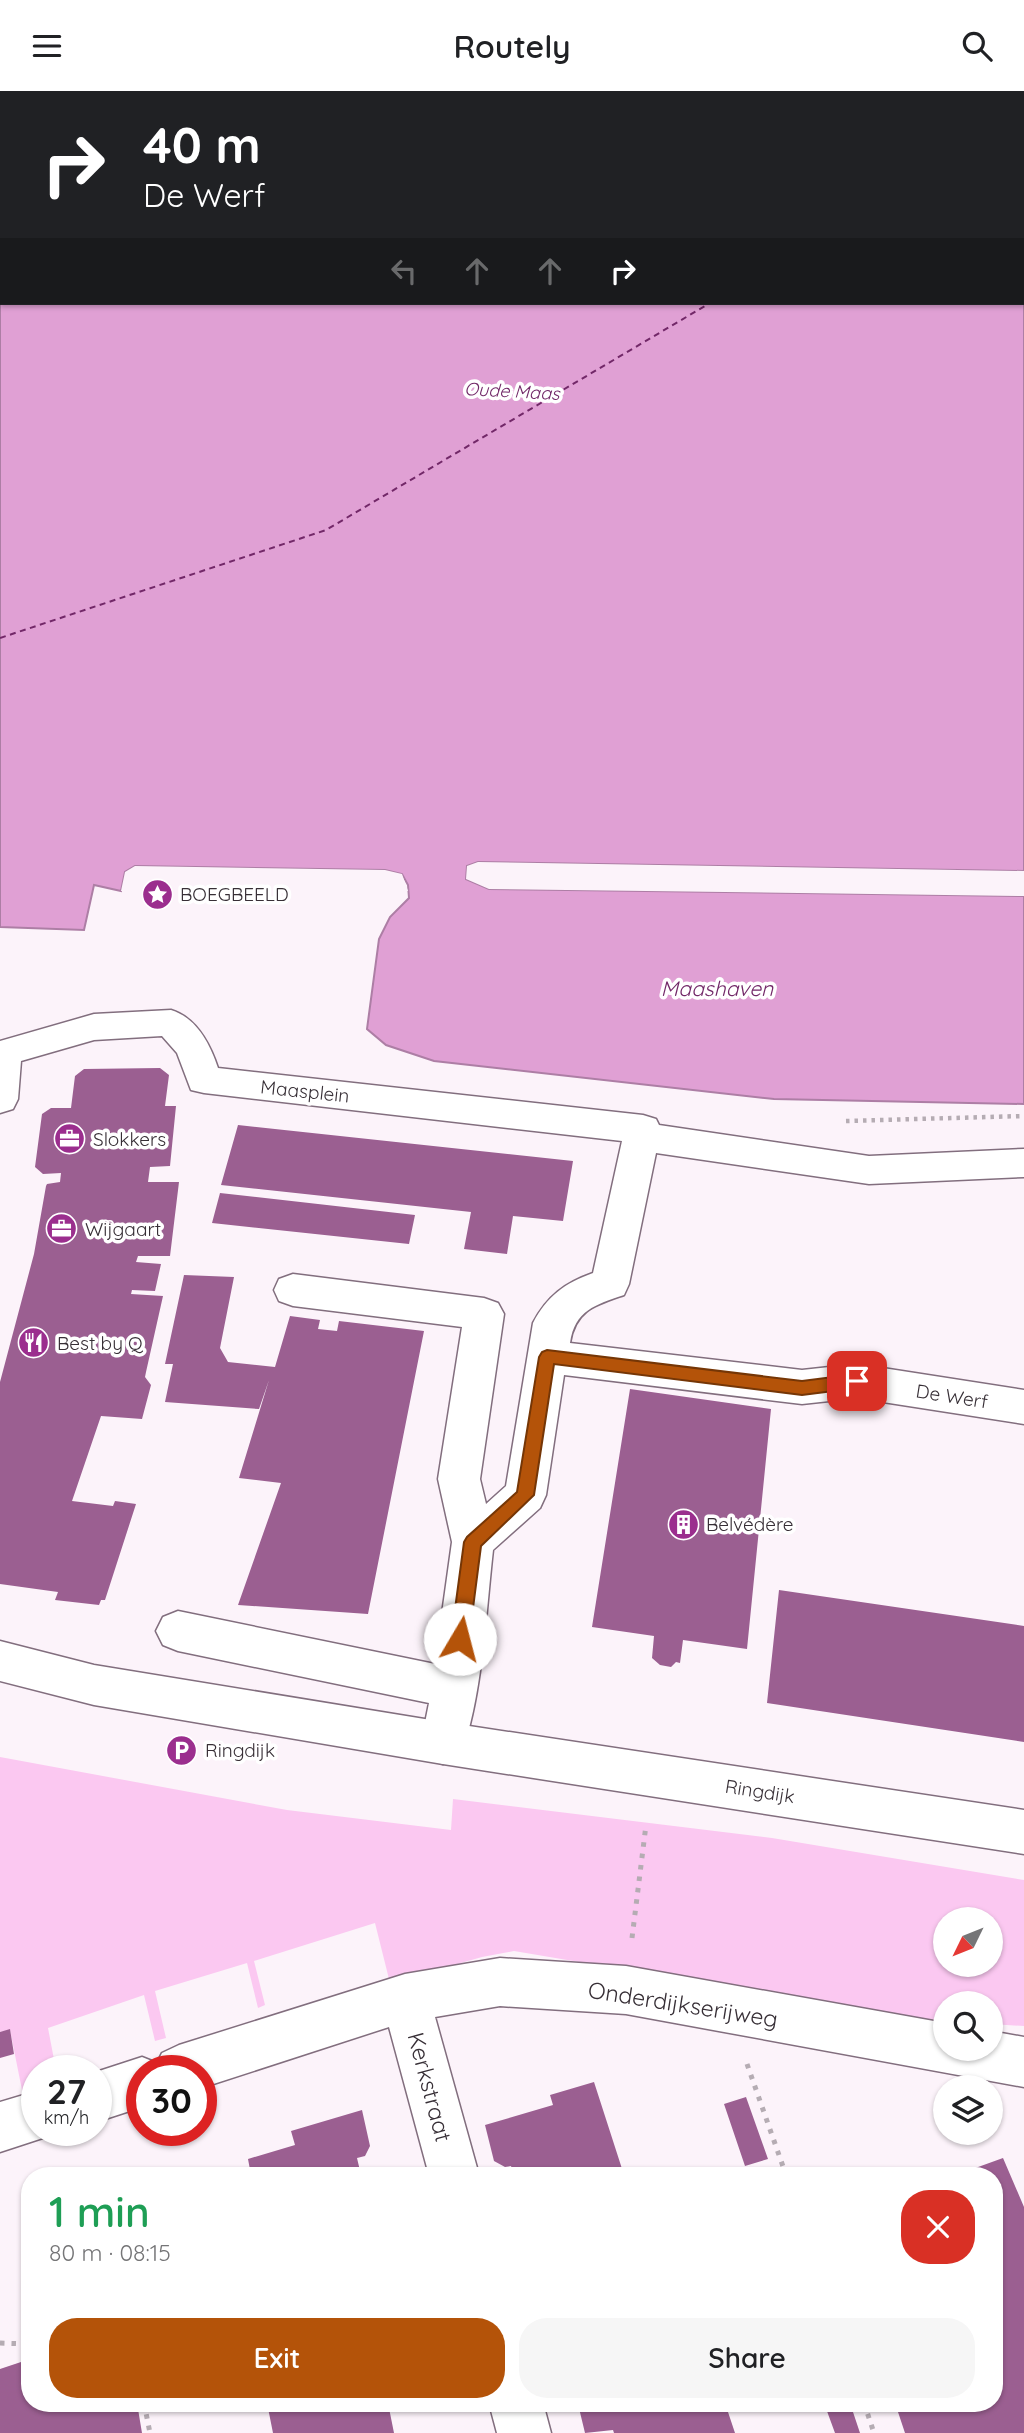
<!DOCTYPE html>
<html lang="en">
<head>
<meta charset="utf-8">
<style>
	:root { --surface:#fff; --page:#f6f6f6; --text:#202124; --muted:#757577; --accent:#b45309 }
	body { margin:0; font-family:Quicksand,sans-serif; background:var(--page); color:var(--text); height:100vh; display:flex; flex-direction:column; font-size:26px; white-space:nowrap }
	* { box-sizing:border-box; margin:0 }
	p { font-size:23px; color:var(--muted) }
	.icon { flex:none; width:38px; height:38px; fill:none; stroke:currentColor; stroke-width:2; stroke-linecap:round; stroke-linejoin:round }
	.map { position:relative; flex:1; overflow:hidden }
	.panel { position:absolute; left:21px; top:2076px; width:982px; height:245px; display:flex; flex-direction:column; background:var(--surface); border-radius:28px; box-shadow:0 2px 5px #0004 }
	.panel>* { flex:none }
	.guide { position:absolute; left:0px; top:0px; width:1026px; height:214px; box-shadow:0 2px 5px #0004; background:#202124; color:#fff; overflow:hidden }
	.needle { width:46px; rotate:227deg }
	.fabs { position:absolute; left:933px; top:1816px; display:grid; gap:14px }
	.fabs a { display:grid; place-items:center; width:70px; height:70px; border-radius:50%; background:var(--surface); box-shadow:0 2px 5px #0004; font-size:35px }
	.speed { position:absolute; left:21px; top:1964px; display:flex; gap:14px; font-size:35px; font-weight:700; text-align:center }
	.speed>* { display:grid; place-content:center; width:91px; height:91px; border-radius:50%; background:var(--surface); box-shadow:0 2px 5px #0004; line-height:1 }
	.speed small { font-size:18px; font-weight:400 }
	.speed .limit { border:10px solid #d22; background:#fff; color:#111 }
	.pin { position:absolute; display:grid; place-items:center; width:60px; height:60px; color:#fff; margin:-30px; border-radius:14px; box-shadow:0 4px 10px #0006 }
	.me { position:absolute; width:77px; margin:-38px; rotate:8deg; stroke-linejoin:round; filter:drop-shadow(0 0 5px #0008) }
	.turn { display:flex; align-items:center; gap:24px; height:147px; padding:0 28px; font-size:32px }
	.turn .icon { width:91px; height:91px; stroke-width:2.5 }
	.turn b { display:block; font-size:49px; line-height:60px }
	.lanes { display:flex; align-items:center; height:66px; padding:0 28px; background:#0003; justify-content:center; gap:35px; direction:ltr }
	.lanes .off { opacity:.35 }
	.round { display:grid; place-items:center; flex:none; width:74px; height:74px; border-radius:28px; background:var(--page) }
	.headline { display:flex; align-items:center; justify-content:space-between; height:119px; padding:0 28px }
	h1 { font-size:42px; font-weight:600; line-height:52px; color:#1e9e55 }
	.action { display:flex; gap:14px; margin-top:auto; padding:14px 28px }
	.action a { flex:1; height:80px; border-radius:28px; background:var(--accent); color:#fff; font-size:28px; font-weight:600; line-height:80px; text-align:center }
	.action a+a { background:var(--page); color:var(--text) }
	header { display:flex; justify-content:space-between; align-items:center; height:91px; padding:0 28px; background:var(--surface); font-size:32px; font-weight:600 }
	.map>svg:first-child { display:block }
	.green { fill:#fbc8f1; fill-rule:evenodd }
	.water { fill:#e0a0d4; stroke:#ad7ea5; stroke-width:2 }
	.pier { fill:#fcf3fa }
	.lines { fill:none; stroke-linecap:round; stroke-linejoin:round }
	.ferry { stroke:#722868; stroke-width:2; stroke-dasharray:6 4.5; stroke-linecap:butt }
	.building { fill:#9b5f91 }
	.minor-casing { stroke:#826e7e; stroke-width:3 }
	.major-casing { stroke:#826e7e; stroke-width:3 }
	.path-far1 { stroke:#b5acb3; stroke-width:4.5; stroke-dasharray:3.5 5; stroke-linecap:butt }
	.path { stroke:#b5acb3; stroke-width:5; stroke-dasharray:4.5 7; stroke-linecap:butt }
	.minor { fill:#fff; fill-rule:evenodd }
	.major { fill:#fff; fill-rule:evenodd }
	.route { fill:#b45309; stroke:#753606; stroke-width:2 }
	.labels { text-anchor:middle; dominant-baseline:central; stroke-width:7; stroke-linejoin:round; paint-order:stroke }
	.far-water-label { font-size:18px; font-style:italic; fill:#722868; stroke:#fff }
	.poi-label { font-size:19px; fill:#372f36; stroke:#fff; text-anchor:start }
	.street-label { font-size:19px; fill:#372f36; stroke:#fff }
	.water-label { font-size:21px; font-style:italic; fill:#722868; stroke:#fff }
	.near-street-label { font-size:23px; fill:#372f36; stroke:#fff }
</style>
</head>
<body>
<header><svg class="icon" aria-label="menu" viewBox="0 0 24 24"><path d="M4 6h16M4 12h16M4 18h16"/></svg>Routely<svg class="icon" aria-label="search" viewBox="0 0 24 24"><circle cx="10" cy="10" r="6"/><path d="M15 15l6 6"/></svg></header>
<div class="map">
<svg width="1024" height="2342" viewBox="0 0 1024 2342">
	<rect width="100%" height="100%" fill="#fcf3fa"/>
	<path class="green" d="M0 1666 287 1719 451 1739 453 1708 772 1747 1024 1789V1935L991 1933 990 1913H945V1931H935L514 1860 482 1866 390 1892 375 1832 254 1870 265 1914 258 1917 247 1872 155 1900 166 1947 155 1950 144 1904 48 1937 56 1979H37V2000L23 2004 10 1939 0 1941ZM945 1829H990V1874H945Z"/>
	<path class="water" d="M0 0 702 2H2V212H1024V7V780L478 771 467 775 466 788 489 798 1024 805V1013L774 1008 434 970 386 954 367 938 379 848 390 826 409 807 408 794 402 783 385 779 135 775 125 781 121 800 94 794 84 839 0 836Z"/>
	<path class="pier" d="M478 771 1024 780V783L478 774 470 777V786L490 795 1024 802V805L489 798 466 788 467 775Z
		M135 775 385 779 402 783 408 800H405L400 786 385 783 136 779 128 783 125 800H121L125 781Z"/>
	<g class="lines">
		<path class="ferry" d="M0 547 326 439 710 212"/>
	</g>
	<path class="building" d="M160 977 169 984 165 1015H176L170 1075 150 1076 148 1091H179L170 1165H138L136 1171 161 1173 155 1200 132 1199 131 1203 163 1205 146 1281 145 1286 151 1294 142 1328 101 1325 72 1410 113 1415 115 1410 136 1413 105 1509H101L99 1514 55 1509 58 1501 0 1493V1291L34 1163 46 1095 47 1093 60 1091 61 1082 43 1083 35 1076 42 1023 51 1017H71L75 985 84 978Z
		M238 1034 573 1070 563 1130 513 1125 507 1163 464 1158 471 1121 221 1094Z
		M220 1102 415 1124 409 1153 212 1132Z
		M184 1184 234 1186 220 1257 228 1271 275 1276 290 1225 320 1229 318 1238 337 1240 339 1230 424 1240 368 1523 238 1514 281 1392 239 1387 269 1289 259 1318 165 1311 173 1273H165Z
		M630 1298 771 1318 747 1558 683 1549 680 1572 676 1571 671 1576 660 1574 652 1567 654 1545 592 1536Z
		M779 1499 1024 1535V1651L767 1612Z
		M10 1938 14 1963 0 1967V1941Z
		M594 1991 624 2084H514L511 2075 505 2076 494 2070 485 2034 553 2014 550 2004Z
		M746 2006 768 2068 745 2075 724 2013Z
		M362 2019 370 2055 365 2065 357 2067 361 2084H251L248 2068 295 2054 291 2040Z
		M1003 2067 1024 2116V2342H905L895 2312H994V2084H956Z
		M30 2268V2312H137L142 2342H0V2278Z
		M267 2312H388L394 2342H273Z
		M564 2312H725L735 2342H614L613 2339 585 2342 578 2313 571 2315Z
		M824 2312H850L860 2342H835Z"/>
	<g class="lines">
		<defs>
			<path id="minor" d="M171 919C197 927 210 953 218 977L643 1024 656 1028 659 1034 869 1065 1024 1058V1086L869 1093 656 1062 629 1193 624 1204C595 1214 575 1219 570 1252L802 1279 857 1273 1024 1299V1333L857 1307 802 1313 564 1284 546 1404 540 1417 493 1459C486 1519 482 1614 459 1667L443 1673 427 1667 421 1652 429 1612 178 1560 163 1554 156 1540 163 1526 178 1520 435 1573 452 1451 438 1388 462 1236 293 1215 279 1210 274 1199 279 1188 293 1183 484 1207 498 1212 504 1223 480 1388 486 1413 506 1395 533 1232C547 1205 565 1192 593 1182L622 1050 204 1002 191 999 177 962 162 945 94 949 21 970 18 1008 13 1018 0 1022V950L94 923Z
				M500 1867 626 1875 945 1932V1958H990V1940L1024 1946V1996L626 1923 500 1915 435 1926 479 2084H429L389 1936 201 1997V1979H142V2016L96 2031V1981L142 1966 157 1972 162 1962 179 1954 405 1883Z
				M37 2000V2039H56L55 2043 0 2061V2011Z
				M489 2312H543L551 2342H497Z"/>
			<path id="major" d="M0 1550 94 1574 443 1631 1024 1719V1763L443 1673 94 1614 0 1590Z"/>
		</defs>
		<use href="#minor" class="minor-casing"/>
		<use href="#major" class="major-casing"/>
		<path class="path-far1" d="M846 1030 1024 1025"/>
		<path class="path" d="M632 1847 646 1734
			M747 1973 786 2084
			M0 2252 30 2253
			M144 2312 150 2342
			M864 2312 874 2342"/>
		<use href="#minor" class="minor"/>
		<use href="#major" class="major"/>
	</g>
	<path class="route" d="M547 1259 802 1290 857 1283 862 1285 865 1290 862 1295 857 1297 802 1304 554 1273 534 1404 481 1455 469 1548 466 1554 460 1557 454 1554 451 1548 464 1451 467 1446 517 1401 539 1266 542 1261Z"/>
	<defs>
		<symbol id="sight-disc" viewBox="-11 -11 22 22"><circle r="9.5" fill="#9b2e8e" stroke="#fff"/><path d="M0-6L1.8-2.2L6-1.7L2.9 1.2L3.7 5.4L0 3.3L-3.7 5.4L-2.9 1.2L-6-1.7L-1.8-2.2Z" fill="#fff"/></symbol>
		<symbol id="office-disc" viewBox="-11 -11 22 22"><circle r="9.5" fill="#9b2e8e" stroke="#fff"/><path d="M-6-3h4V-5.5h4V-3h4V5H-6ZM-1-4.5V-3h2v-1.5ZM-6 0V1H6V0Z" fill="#fff"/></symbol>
		<symbol id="restaurant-disc" viewBox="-11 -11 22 22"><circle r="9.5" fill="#9b2e8e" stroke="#fff"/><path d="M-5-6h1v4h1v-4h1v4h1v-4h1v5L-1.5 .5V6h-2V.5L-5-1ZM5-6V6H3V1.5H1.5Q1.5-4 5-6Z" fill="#fff"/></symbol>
		<symbol id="building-disc" viewBox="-11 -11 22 22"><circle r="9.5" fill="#9b2e8e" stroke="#fff"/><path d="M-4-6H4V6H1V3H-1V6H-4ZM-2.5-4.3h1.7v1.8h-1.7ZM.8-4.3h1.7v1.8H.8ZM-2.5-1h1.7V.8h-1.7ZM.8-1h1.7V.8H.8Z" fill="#fff"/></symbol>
		<symbol id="parking-disc" viewBox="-11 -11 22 22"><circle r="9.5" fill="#9b2e8e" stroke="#fff"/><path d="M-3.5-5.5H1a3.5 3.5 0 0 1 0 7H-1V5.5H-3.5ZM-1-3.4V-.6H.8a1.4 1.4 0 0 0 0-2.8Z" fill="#fff"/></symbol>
	</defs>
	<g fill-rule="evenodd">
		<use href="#sight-disc" x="140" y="786" width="35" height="35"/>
		<use href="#office-disc" x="52" y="1030" width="35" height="35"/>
		<use href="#office-disc" x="44" y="1120" width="35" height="35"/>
		<use href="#restaurant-disc" x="16" y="1234" width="35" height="35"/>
		<use href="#building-disc" x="666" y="1416" width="35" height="35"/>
		<use href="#parking-disc" x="164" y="1642" width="35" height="35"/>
	</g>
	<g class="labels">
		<g class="far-water-label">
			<text transform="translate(512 300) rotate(3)">Oude Maas</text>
		</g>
		<g class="poi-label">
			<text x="180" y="803">BOEGBEELD</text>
			<text x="93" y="1048">Slokkers</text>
			<text x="85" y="1138">Wijgaart</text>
			<text x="57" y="1252">Best by Q</text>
			<text x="706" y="1433">Belvédère</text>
			<text x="205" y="1659">Ringdijk</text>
		</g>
		<g class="street-label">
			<text transform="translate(305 1000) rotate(6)">Maasplein</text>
			<text transform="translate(952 1305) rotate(9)">De Werf</text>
			<text transform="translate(760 1700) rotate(9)">Ringdijk</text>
		</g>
		<g class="water-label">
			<text x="717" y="897">Maashaven</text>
		</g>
		<g class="near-street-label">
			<text transform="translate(683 1913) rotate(9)">Onderdijkserijweg</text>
			<text transform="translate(430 1996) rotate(75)">Kerkstraat</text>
		</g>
	</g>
</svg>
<div class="fabs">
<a><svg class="needle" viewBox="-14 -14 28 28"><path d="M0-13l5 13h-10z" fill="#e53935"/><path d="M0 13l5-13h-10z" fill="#757577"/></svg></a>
<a><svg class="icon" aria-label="search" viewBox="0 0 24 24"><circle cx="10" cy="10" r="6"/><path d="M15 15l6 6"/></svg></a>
<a><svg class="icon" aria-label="layers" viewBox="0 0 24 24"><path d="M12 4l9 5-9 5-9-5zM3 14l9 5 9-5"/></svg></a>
</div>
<div class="speed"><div>27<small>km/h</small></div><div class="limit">30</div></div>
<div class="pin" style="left:857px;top:1290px;background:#d93025"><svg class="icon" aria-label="arrive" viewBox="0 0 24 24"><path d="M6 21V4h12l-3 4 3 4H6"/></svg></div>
<svg class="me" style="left:460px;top:1548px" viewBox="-20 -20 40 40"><circle r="19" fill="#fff"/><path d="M0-13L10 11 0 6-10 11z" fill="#b45309"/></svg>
<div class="guide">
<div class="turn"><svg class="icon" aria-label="right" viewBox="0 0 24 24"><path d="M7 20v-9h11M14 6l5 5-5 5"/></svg><div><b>40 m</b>De Werf</div></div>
<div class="lanes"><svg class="icon off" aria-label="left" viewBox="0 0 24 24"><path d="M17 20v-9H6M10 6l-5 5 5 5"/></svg><svg class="icon off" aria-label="ahead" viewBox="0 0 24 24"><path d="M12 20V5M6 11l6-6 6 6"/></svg><svg class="icon off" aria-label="ahead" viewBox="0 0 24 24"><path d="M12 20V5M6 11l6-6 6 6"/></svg><svg class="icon" aria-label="right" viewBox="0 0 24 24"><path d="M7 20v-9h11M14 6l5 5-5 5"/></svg></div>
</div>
<section class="panel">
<div class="headline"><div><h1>1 min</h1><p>80 m · 08:15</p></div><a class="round" style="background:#d93025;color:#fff"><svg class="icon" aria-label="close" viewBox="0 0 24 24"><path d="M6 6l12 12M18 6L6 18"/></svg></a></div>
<div class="action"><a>Exit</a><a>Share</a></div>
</section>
</div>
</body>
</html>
